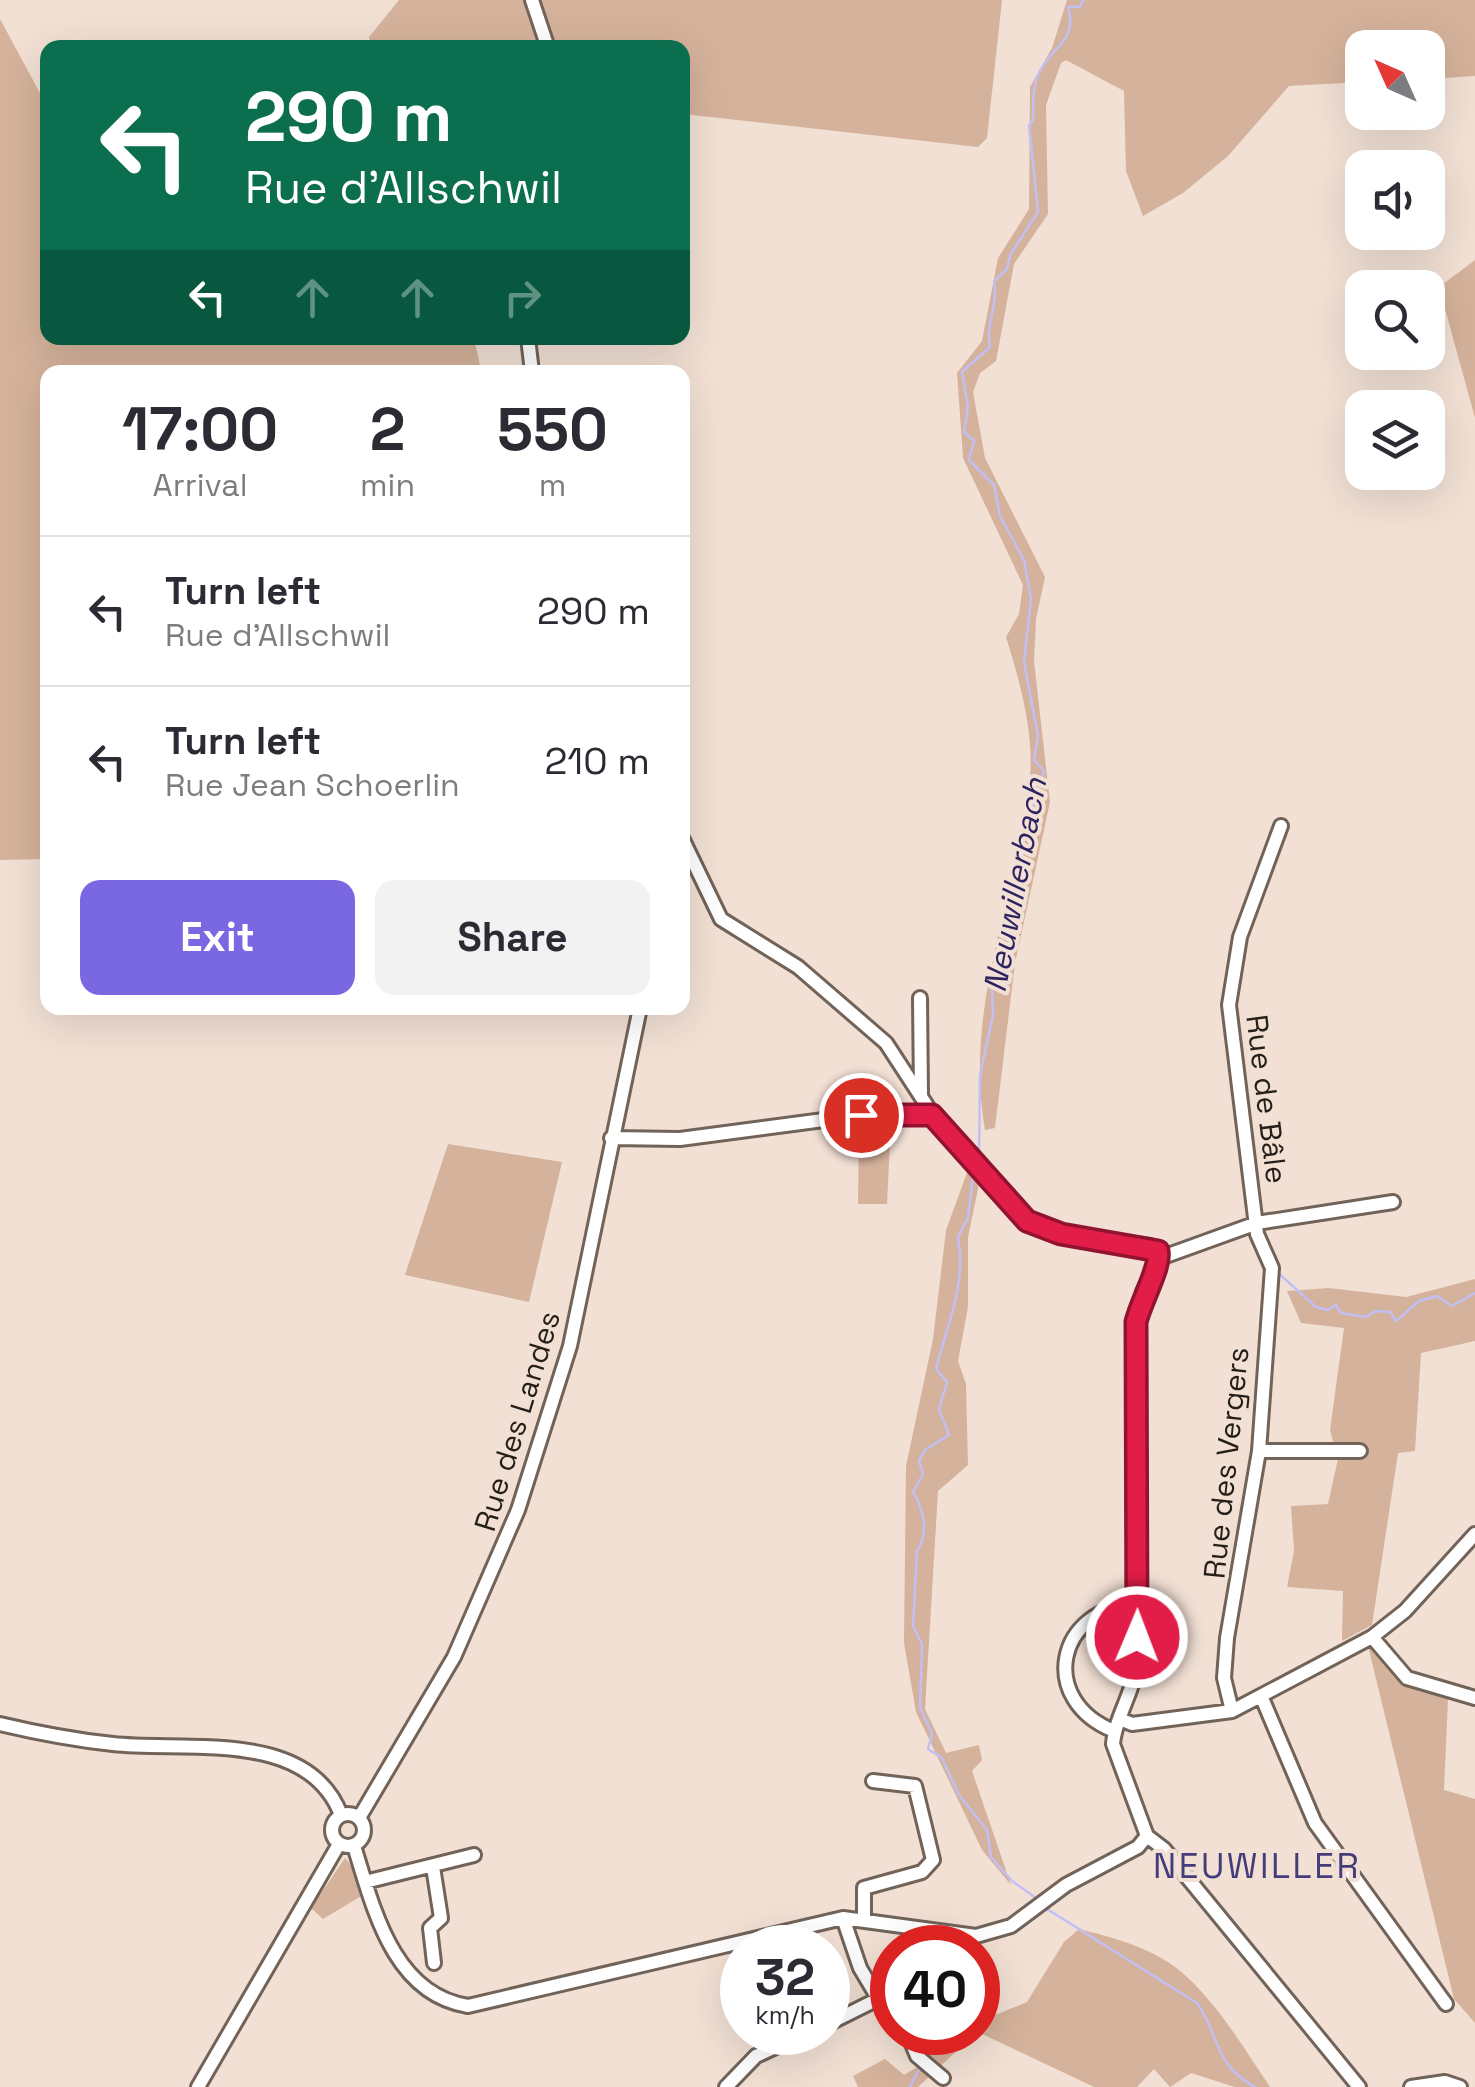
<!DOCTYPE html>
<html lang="en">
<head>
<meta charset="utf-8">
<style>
	:root { --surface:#fff; --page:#f2f2f3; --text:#2b2b33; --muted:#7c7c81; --line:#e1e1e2; --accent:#7a67e2 }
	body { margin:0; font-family:"Space Grotesk",sans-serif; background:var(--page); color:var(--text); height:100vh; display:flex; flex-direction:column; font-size:38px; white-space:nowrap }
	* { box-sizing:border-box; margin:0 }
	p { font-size:32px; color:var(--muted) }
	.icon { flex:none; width:55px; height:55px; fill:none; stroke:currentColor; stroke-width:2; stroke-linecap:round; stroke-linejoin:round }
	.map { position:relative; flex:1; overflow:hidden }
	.side { position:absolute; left:40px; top:365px; width:650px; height:650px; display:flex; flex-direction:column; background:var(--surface); border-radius:20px; box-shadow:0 10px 40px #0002 }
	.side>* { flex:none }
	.top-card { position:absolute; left:40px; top:40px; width:650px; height:305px; border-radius:20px; box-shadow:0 10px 40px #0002; background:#0b6e4f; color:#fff; overflow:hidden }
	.needle { width:65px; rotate:315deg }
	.buttons { position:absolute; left:1345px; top:30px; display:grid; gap:20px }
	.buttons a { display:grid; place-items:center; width:100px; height:100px; border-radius:20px; background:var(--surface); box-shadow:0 10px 40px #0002; font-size:50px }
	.speed { position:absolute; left:720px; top:1925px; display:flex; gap:20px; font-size:50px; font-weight:700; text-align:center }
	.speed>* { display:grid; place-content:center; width:130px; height:130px; border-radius:50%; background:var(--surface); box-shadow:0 10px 40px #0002; line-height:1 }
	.speed small { font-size:25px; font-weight:400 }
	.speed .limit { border:15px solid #d22; background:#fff; color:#111 }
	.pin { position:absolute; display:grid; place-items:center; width:85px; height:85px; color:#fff; margin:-42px; border:5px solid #fff; border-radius:50%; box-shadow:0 2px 10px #0007 }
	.me { position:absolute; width:110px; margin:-55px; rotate:1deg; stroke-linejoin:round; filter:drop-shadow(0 0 8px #0008) }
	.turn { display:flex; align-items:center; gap:35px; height:210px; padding:0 40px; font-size:45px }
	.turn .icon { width:130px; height:130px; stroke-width:2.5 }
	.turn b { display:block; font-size:70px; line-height:85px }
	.lanes { display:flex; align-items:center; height:95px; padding:0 40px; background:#0003; justify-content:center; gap:50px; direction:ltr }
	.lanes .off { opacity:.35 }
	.eta { display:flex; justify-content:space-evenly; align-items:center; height:170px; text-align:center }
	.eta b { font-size:60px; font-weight:600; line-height:70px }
	.primary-button { display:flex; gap:20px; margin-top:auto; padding:20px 40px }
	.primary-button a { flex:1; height:115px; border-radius:20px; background:var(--accent); color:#fff; font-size:40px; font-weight:600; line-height:115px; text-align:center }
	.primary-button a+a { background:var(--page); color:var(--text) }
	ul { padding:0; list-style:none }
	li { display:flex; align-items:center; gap:30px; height:150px; padding:0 40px; border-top:2px solid var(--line) }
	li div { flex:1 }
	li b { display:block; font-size:38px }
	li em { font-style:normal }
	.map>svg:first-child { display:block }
	.green { fill:#d5b29b }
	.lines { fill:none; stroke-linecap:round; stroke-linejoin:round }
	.stream { stroke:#c2bff5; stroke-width:2.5 }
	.minor-casing { stroke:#726359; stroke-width:18 }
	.minor { stroke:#fff; stroke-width:12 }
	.route-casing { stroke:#92132f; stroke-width:25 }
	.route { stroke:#e11d48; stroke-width:18 }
	.labels { text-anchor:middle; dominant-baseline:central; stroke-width:8; stroke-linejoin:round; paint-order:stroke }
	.street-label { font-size:30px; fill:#251f1a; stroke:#f2e0d4 }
	.water-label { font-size:32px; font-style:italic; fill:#2e2361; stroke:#f2e0d4 }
	.quarter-label { font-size:35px; letter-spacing:2.5px; fill:#453d7a; stroke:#f2e0d4 }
</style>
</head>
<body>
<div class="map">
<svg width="1475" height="2087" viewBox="0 0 1475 2087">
	<rect width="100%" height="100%" fill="#f2e0d4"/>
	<path class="green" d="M399 0H1002L987 138 978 147 683 114 682 48H371L369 37Z
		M1067 0H1475V76L1428 79V48H1362V82L1289 86 1228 156 1183 193 1143 216 1126 171 1124 91 1066 60 1061 63 1046 105 1048 214 1014 264 996 361 980 373 973 392 985 458 1045 577 1036 619 1034 661 1050 802 1015 963 995 1128 985 1130C964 1012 1013 903 1029 786 1036 738 1020 682 1006 637L1019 614 1023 585 963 458 957 373 982 341 998 258 1029 209 1030 87 1052 48Z
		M0 19 47 106 48 338H474L481 370 48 372 47 859 0 860Z
		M1475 260V418L1439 287Z
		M891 1120 887 1204H858L859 1121Z
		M448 1144 562 1162 529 1302 405 1275Z
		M968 1170 979 1184 968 1237V1307L958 1361 966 1384 968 1465 938 1491 925 1709 946 1753 979 1745 982 1760 972 1771 1011 1885 982 1850 916 1712 904 1643 906 1466 933 1339 946 1230Z
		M1475 1279V1341L1421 1353 1415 1451 1398 1453 1372 1625 1342 1641 1343 1591 1287 1587 1294 1551 1291 1506 1328 1504 1338 1459 1330 1430 1344 1328 1301 1323 1287 1291 1329 1288 1406 1297Z
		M1368 1646 1410 1688 1448 1699 1444 1790 1475 1799V2023L1454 1999Z
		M345 1858 361 1878 363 1895 323 1919 311 1908Z
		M1079 1929C1112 1937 1152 1948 1179 1970 1216 2001 1244 2048 1270 2087H1235L1191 2073 1170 2087 1154 2069 1137 2087H1094L978 2032V2022L1027 2002 1064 1942Z
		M977 2032 918 2087H858L853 2076 885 2059 904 2075 929 2060 923 2044 952 2033Z"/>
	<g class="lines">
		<path class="stream" d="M979 1156 980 1075 993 1015 992 988 1000 946 1018 904 1024 861 1021 849 1044 771 1034 760 1038 736 1024 662 1031 599 1024 560 1000 516 994 485 969 460 974 441 964 432 968 407 962 372 990 347C985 324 999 304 994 281L1007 269 1010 255 1038 212 1029 125 1033 120C1033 105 1032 85 1040 71 1053 45 1078 41 1068 7H1080L1083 0
			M973 1177 968 1218 958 1237C967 1283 947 1325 936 1369L947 1382 939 1409 949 1435 925 1450 919 1461 923 1474 913 1492C924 1510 929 1533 917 1551L913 1626 922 1644 920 1707 932 1734 928 1749 942 1758 959 1795 987 1830 991 1857 1012 1881 1036 1898
			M1276 1271 1316 1307 1327 1310 1336 1305 1341 1313 1366 1317 1376 1311 1390 1312 1396 1321 1419 1301 1437 1296 1452 1306 1475 1293
			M1047 1909 1197 2003C1222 2039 1212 2063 1255 2087
			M910 2087 920 2067"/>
		<defs>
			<path id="minor" d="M532 0 548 48
				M528 338 532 372
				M682 838 721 919 798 967 886 1043 946 1135 1027 1221 1061 1234 1150 1246 1160 1258
				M920 998 921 1095
				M611 1138 680 1139 861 1115H931
				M1160 1258 1257 1223 1393 1202
				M1259 1451H1360
				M1372 1637 1407 1678 1475 1698
				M1262 1698 1315 1823 1446 2004
				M1232 1711 1224 1678 1227 1638 1259 1451 1272 1268 1257 1234 1229 1005 1240 937 1281 826
				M1120 1719 1132 1724 1232 1711 1372 1637 1405 1611 1475 1534
				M0 1724C38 1733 75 1740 113 1744 185 1752 308 1728 341 1815
				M1114 1731C1037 1700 1056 1607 1138 1604
				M332 1830a16 16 0 1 1 32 0a16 16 0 1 1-32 0Z
				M359 1818 454 1657 518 1510 570 1346 640 1008
				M1147 1836 1113 1744C1115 1719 1131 1696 1136 1670V1322L1143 1292 1160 1258
				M1147 1836 1164 1849 1359 2087
				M354 1846C373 1906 392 1994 468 2006L843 1918 976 1936 1011 1926 1066 1885 1138 1847 1147 1836
				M433 1867 441 1918 430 1928 434 1963
				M365 1882 474 1855
				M843 1918 860 1968 879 2000
				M864 1918V1888L922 1872 933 1860 915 1786 873 1781
				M828 2024 892 1992
				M907 2032 917 2056 943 2078
				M198 2087 339 1844
				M726 2087 756 2056 808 2032
				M1411 2087 1445 2082 1460 2087"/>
		</defs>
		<use href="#minor" class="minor-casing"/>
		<use href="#minor" class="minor"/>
	</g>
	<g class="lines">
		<defs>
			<path id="route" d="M861 1115H932L1027 1221 1061 1234 1158 1251C1161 1267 1141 1301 1136 1322L1137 1637"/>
		</defs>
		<use href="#route" class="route-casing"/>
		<use href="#route" class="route"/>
	</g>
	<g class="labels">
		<g class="street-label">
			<text transform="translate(1267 1099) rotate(83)">Rue de Bâle</text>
			<text transform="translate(517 1421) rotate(-73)">Rue des Landes</text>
			<text transform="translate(1226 1463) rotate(-84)">Rue des Vergers</text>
		</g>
		<g class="water-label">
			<text transform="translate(1015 885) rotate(-79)">Neuwillerbach</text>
		</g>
		<g class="quarter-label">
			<text x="1257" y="1866">NEUWILLER</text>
		</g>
	</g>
</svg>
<div class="buttons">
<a><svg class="needle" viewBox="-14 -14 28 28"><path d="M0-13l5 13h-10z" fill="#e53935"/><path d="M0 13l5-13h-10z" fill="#7c7c81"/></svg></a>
<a><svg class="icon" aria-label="sound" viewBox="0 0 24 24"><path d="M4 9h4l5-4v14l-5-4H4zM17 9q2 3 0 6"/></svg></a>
<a><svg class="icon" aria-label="search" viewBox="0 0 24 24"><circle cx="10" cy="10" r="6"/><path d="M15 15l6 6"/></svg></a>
<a><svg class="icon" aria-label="layers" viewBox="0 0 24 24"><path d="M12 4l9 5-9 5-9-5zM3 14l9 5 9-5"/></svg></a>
</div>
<div class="speed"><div>32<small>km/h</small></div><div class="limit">40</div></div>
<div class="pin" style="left:861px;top:1115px;background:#d93025"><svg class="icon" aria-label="arrive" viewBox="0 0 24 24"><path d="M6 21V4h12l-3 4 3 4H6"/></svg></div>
<svg class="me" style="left:1137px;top:1637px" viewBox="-20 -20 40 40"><circle r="17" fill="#e11d48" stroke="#fff" stroke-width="3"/><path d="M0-11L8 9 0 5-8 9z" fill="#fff"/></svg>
<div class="top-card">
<div class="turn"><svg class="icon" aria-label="left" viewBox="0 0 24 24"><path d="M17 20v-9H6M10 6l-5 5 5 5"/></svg><div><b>290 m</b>Rue d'Allschwil</div></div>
<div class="lanes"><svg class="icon" aria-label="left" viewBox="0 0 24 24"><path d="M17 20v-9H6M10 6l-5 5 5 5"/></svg><svg class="icon off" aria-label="ahead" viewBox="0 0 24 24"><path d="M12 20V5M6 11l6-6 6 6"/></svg><svg class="icon off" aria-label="ahead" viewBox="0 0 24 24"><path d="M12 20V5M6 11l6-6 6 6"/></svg><svg class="icon off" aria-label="right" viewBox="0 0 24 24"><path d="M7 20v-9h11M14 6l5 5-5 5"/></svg></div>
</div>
<section class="side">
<div class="eta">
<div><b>17:00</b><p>Arrival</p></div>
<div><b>2</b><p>min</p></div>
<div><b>550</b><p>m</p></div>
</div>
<ul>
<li><svg class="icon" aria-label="left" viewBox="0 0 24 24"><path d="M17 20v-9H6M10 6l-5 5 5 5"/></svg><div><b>Turn left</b><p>Rue d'Allschwil</p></div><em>290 m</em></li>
<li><svg class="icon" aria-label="left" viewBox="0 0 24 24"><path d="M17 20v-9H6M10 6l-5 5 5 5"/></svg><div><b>Turn left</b><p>Rue Jean Schoerlin</p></div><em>210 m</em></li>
</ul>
<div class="primary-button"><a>Exit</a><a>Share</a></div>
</section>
</div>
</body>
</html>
